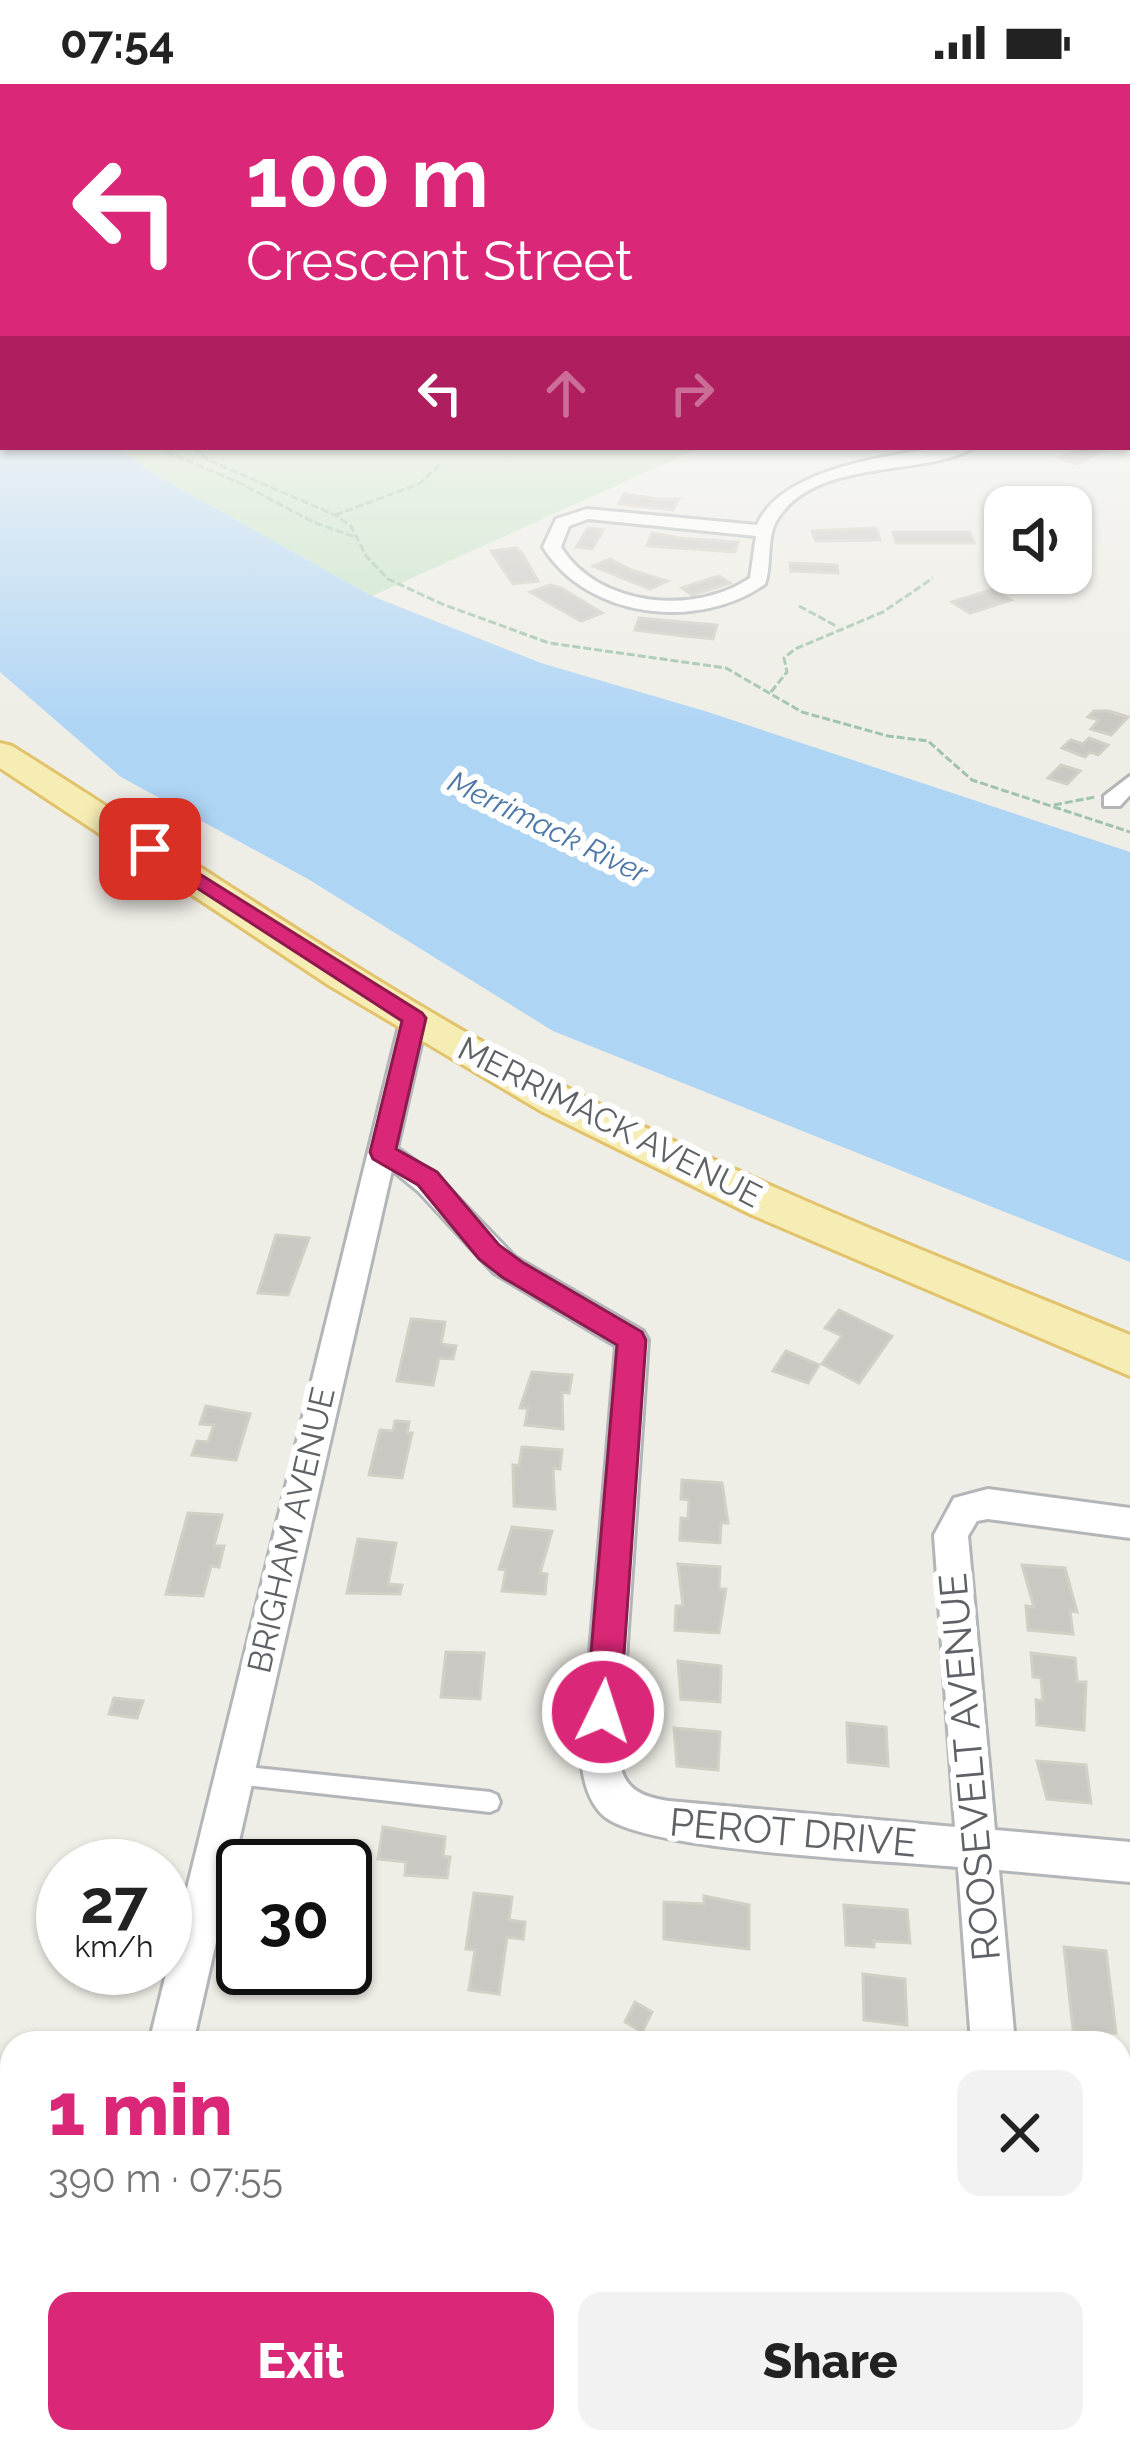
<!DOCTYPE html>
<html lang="en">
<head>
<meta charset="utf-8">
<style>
	:root { --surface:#fff; --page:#f2f2f2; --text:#222; --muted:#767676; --accent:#db2777 }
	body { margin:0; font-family:Raleway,sans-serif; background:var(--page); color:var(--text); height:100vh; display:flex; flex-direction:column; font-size:45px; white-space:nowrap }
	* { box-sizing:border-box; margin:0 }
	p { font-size:39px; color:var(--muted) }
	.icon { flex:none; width:66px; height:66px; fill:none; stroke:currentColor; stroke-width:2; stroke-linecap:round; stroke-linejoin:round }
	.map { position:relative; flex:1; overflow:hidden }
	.sheet { position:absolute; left:0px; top:1947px; width:1131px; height:423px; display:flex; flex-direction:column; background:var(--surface); border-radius:36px 36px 0 0; box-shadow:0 3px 9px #0004 }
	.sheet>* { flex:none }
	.top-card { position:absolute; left:0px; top:0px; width:1131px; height:366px; box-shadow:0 3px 9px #0004; background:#db2777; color:#fff; overflow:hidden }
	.controls { position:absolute; left:984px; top:402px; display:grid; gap:24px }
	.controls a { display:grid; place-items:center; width:108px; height:108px; border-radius:24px; background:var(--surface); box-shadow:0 3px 9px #0004; font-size:60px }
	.speed { position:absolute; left:36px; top:1755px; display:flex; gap:24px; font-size:60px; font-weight:700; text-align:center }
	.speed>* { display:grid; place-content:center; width:156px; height:156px; border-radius:50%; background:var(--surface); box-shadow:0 3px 9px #0004; line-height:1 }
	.speed small { font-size:30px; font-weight:400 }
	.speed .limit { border:6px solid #111; border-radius:18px; background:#fff; color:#111 }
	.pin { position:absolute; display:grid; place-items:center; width:102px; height:102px; color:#fff; margin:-51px; border-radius:24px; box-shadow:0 6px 18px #0006 }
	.me { position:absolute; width:132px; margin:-66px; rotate:4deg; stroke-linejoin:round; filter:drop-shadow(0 0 9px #0008) }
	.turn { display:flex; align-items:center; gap:42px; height:252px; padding:0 48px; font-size:54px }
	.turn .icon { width:156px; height:156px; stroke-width:2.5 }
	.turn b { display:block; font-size:84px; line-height:102px }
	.lanes { display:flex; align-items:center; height:114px; padding:0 48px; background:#0003; justify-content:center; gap:60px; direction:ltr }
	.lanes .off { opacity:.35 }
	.round { display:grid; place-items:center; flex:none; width:126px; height:126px; border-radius:24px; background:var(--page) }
	.summary { display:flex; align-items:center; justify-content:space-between; height:204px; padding:0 48px }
	h1 { font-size:72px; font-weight:800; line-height:90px; color:var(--accent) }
	.button { display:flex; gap:24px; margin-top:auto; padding:24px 48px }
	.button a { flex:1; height:138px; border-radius:24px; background:var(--accent); color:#fff; font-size:48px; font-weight:800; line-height:138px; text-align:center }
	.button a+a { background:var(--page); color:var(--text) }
	.status { display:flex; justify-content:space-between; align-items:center; height:84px; padding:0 60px; background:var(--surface); direction:ltr }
	.status svg { height:33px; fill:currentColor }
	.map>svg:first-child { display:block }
	.green { fill:#c6e3c6 }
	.water { fill:#afd5f5 }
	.building { fill:#cac8c3; stroke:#d2cfc5; stroke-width:3 }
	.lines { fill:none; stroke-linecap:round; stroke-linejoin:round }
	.service-casing { stroke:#b3b6b9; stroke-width:6 }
	.minor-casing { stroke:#b3b6b9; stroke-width:6 }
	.primary-casing { stroke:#e2c36c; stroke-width:6 }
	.path { stroke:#9fc3ab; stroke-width:3; stroke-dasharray:8 3; stroke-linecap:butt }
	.service { fill:#fff; fill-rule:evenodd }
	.minor { fill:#fff; fill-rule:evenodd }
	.primary { fill:#f6edb4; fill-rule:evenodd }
	.route { fill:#db2777; stroke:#8e194d; stroke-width:3 }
	.labels { text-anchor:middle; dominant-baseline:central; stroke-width:12; stroke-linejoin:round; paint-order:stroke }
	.far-water-label { font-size:30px; font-style:italic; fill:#4d77a6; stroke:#fff }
	.street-label { font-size:33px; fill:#5e6165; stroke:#fff }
	.near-street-label { font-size:39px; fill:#5e6165; stroke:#fff }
</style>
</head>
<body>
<div class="status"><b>07:54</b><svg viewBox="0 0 49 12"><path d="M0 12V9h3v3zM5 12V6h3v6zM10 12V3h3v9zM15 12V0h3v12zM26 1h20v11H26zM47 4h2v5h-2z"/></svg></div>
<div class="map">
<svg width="1130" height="2369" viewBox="0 0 1130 2369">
	<rect width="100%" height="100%" fill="#eeede6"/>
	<path class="green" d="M117 363H702L372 512 147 386Z"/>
	<path class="water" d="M0 310 3 363H117L147 386 372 512 541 579 708 628 1130 768V1178L553 947 308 795 121 693 0 588Z"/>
	<path class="building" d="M1082 363H1110L1077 380 1058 374Z
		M624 410 658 415H679L673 426 619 420Z
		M588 444 603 446 592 465 576 463Z
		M876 444 880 456 816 457 812 447Z
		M893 448H970L974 459H896Z
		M652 449 679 454 738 458 735 468 647 462Z
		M516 464 522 469 538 497 513 500 491 467Z
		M610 475 631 486 667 497 650 505 593 482Z
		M790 479 837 481 838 489 791 487Z
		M1014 489H1047L1035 507 1010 501 1019 490Z
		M719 492 730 499 692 511 682 504Z
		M550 501 561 504 602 529 581 537 530 508Z
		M994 505 1011 516 970 529 952 518Z
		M639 534 717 541 713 555 684 552 635 546Z
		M1094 627H1109L1128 633 1111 651 1091 645 1099 636 1088 633Z
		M1089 654 1108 661 1098 671 1090 668 1085 673 1062 664 1071 656 1083 660Z
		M1061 681 1080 687 1067 700 1048 694Z
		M276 1151 309 1154 288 1211 258 1209Z
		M839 1226 892 1252 859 1299 822 1280 842 1252 825 1244Z
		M411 1235 445 1238 441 1260 456 1262 453 1275 439 1274 433 1301 397 1297Z
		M786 1267 819 1281 808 1299 773 1287Z
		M532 1288 572 1291 569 1309 562 1308 563 1345 525 1341 528 1324H520Z
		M206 1322 250 1330 236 1376 192 1371 197 1357 208 1358 214 1341 200 1340Z
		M395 1337 409 1338 407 1349H412L402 1394 369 1391 380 1346 393 1347Z
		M522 1363 562 1366 560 1385 553 1384 555 1425 514 1422 513 1381 519 1382Z
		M682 1396 722 1399 728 1439H721L720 1459 680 1456 681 1434 688 1435 689 1416 681 1415Z
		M188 1429 222 1431 214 1462H224L219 1483 211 1482 203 1512 166 1510Z
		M512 1443 552 1447 540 1489 547 1490 545 1510 502 1507 506 1486 499 1485Z
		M358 1455 396 1459 388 1500 402 1501 400 1510 347 1509Z
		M678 1480 720 1483 719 1505H726L719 1549 675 1546 676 1522H683Z
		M1022 1481 1065 1484 1077 1528 1070 1527 1073 1550 1028 1546 1026 1522 1034 1523Z
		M446 1568 484 1569 480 1615 441 1613Z
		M1031 1569 1075 1574 1077 1598H1086L1084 1646 1037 1641 1036 1616 1043 1617 1041 1594 1033 1593Z
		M678 1577 721 1582 720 1618 681 1615Z
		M114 1614 143 1617 137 1634 109 1630Z
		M847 1639 886 1643 888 1682 848 1678Z
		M674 1644 720 1648 718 1686 677 1682Z
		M1037 1677 1086 1681 1091 1719 1047 1715Z
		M383 1743 445 1753 443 1772 450 1773 447 1794 405 1791 406 1778 378 1775Z
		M111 1760 129 1762 124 1782H76L77 1777 105 1780Z
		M474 1809 512 1813 509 1836 525 1838 523 1855 507 1853 499 1910 469 1906 475 1866 466 1865Z
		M704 1812 749 1821V1865L664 1855V1818L704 1820Z
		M844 1821 907 1826 910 1859 874 1857V1863L846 1861Z
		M1064 1863 1106 1867 1116 1949 1073 1945Z
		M863 1890 905 1895 907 1941 864 1936Z
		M635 1918 652 1928 642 1948 625 1938Z
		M1119 2004 1126 2005 1130 2057 1119 2055Z
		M12 2055V2142L5 2141 0 2156V2087Z
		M1119 2097 1130 2098V2152L1119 2151Z
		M1119 2201 1130 2203V2260L1119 2258Z
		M1119 2311 1130 2312V2369H1120Z
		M181 2358H234L232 2369H178Z"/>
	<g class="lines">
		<defs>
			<path id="service" d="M236 1682 490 1708 497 1711 500 1718 497 1725 490 1728 236 1700 229 1698 226 1691 229 1684Z"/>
			<path id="minor" d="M943 363H975C925 394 816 372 777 436 766 453 772 481 765 500 699 547 587 535 543 463L556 435 587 425 757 441C781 384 889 372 943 363ZM588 435 756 452 750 494C695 532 598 523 561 463L569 442Z
				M1130 692V711L1120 722H1104V712Z
				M414 926 427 934 397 1064 439 1094 515 1173 643 1247 648 1256 619 1675C623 1705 641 1713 669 1717L955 1743 934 1451 954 1414 988 1405 1130 1424V1454L988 1435 977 1437 968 1452 995 1746 1130 1758V1798L999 1786 1015 1959H971L958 1783C890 1776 649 1768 605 1733 588 1719 583 1695 581 1675L616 1262 494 1189 419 1108 392 1086 193 1959H149L401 934Z
				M50 2358H100L97 2369H47Z
				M1002 2358H1052L1053 2369H1003Z"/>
			<path id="primary" d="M0 659 12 662C197 778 376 905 571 1006 751 1100 942 1174 1130 1251V1292L752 1131 541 1027 330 902 0 684Z"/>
		</defs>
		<use href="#service" class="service-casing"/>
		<use href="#minor" class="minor-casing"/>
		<use href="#primary" class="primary-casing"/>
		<path class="path" d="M156 363 244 401 313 438 358 454
			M193 363 208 376 335 431 351 442 366 472 388 495 442 520 549 559 726 584 802 628 888 652 928 657 972 696 1130 748
			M335 431 419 400 442 379
			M799 522 838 543
			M771 608 787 588 784 574 795 565 883 528 933 494
			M1054 721 1095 713"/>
		<use href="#service" class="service"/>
		<use href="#minor" class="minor"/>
		<use href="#primary" class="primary"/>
	</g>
	<linearGradient id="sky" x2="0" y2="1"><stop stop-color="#91c1ed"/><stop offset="0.48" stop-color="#f7f7f4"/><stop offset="1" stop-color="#f7f7f4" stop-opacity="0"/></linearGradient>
	<rect width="1130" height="642" fill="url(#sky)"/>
	<path class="route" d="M150 759 422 929 426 934 396 1065 437 1088 499 1161 522 1178 642 1248 646 1256 620 1628 615 1640 603 1644 591 1640 586 1628 617 1261 502 1193 479 1175 418 1101 373 1075 370 1068 402 937 143 769V761Z"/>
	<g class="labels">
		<g class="far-water-label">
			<text transform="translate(548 743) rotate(26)">Merrimack River</text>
		</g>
		<g class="street-label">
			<text transform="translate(610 1038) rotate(27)">MERRIMACK AVENUE</text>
			<text transform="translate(291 1446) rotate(-77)">BRIGHAM AVENUE</text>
		</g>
		<g class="near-street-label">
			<text transform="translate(969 1683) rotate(-95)">ROOSEVELT AVENUE</text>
			<text transform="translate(793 1748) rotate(5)">PEROT DRIVE</text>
		</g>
	</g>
</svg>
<div class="controls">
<a><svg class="icon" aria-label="sound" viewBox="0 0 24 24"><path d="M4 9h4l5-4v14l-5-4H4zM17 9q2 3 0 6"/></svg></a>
</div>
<div class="speed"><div>27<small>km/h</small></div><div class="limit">30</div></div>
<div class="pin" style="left:150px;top:765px;background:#d93025"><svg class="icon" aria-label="arrive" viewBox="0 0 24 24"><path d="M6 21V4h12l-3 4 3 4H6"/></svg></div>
<svg class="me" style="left:603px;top:1628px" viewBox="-20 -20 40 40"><circle r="17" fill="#db2777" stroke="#fff" stroke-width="3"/><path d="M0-11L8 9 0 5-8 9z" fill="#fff"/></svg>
<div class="top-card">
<div class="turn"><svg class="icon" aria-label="left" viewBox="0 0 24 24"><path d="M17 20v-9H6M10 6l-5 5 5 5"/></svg><div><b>100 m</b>Crescent Street</div></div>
<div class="lanes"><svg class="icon" aria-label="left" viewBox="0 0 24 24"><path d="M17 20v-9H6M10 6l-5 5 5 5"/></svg><svg class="icon off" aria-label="ahead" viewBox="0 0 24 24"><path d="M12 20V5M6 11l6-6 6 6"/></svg><svg class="icon off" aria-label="right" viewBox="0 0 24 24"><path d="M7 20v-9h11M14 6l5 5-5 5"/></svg></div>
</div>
<section class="sheet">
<div class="summary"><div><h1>1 min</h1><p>390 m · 07:55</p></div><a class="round"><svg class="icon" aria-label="close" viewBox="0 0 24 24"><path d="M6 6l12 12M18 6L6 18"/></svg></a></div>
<div class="button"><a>Exit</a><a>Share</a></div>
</section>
</div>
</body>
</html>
